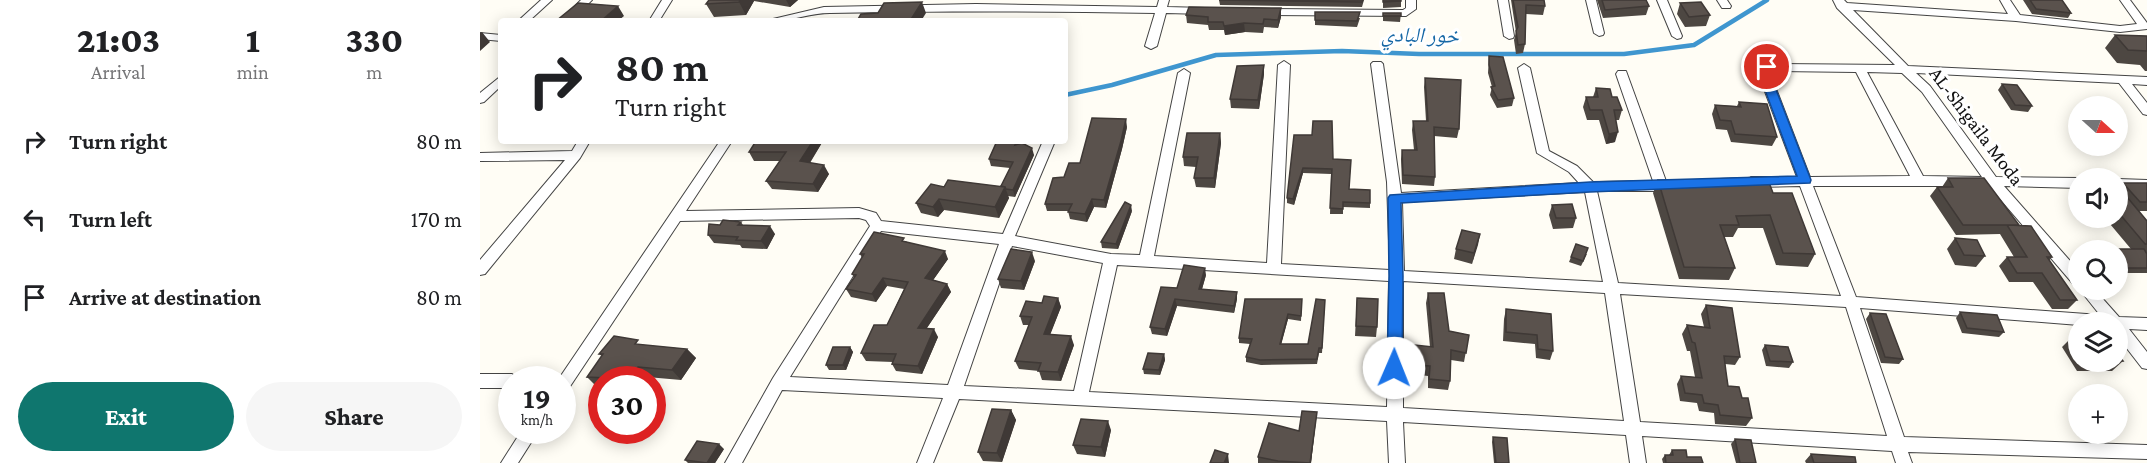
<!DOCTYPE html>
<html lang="en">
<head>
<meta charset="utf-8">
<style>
	:root { --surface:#fff; --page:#f6f6f6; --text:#202124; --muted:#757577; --accent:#0f766e }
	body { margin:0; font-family:"Crimson Pro","Noto Naskh Arabic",serif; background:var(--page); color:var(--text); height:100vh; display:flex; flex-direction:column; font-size:22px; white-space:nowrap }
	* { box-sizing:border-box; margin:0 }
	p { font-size:20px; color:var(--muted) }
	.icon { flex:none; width:33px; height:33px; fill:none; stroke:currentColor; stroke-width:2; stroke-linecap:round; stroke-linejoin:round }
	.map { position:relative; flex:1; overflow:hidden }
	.details { display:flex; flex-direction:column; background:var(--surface); width:480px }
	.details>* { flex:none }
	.banner { position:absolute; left:18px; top:18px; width:570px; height:126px; border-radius:6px; box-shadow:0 3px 15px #0003; background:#fff; color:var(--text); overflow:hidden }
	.needle { width:39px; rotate:111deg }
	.controls { position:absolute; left:1588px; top:96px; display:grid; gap:12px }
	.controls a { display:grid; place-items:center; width:60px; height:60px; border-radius:50%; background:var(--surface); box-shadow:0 3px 15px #0003; font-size:30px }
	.speed { position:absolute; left:18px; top:366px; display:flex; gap:12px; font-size:30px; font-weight:700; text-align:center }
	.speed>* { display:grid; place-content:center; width:78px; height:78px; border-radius:50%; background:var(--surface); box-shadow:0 3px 15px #0003; line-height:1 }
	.speed small { font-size:15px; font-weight:400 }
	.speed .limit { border:9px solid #d22; background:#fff; color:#111 }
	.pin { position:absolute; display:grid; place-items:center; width:51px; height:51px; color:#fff; margin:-26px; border:3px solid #fff; border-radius:50%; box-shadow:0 2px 6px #0007 }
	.me { position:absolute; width:66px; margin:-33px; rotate:1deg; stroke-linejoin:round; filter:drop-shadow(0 0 4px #0008) }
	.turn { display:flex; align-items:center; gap:21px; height:126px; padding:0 18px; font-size:27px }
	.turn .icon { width:78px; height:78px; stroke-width:2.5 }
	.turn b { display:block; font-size:42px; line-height:51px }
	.eta { display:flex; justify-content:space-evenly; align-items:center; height:102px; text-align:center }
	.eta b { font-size:36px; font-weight:800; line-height:42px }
	.action { display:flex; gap:12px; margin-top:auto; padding:12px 18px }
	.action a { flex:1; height:69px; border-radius:36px; background:var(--accent); color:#fff; font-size:24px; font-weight:800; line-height:69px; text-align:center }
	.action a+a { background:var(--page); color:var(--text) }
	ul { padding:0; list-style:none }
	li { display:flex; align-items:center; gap:18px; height:78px; padding:0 18px }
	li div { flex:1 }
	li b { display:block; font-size:22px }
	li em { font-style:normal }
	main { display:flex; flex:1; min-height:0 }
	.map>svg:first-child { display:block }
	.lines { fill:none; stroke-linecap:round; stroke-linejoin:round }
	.stream { stroke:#3f96cf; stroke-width:4.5 }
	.street-casing { stroke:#444; stroke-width:2 }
	.street { fill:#fff; fill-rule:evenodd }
	.wall { fill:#4d4742 }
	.shaded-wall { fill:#3f3936 }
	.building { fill:#5a524d; stroke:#3f3936; stroke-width:1.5 }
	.route { fill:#1a73e8; stroke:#114b97; stroke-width:1.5 }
	.labels { text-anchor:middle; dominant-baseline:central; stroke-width:6; stroke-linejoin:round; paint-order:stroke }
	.street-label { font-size:20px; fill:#111; stroke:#fff }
	.water-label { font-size:21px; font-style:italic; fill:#1768a6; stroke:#fff }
</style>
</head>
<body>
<main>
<section class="details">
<div class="eta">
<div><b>21:03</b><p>Arrival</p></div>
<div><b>1</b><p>min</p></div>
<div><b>330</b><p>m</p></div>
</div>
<ul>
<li><svg class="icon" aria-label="right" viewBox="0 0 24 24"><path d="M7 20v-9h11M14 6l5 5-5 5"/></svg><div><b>Turn right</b></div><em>80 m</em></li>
<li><svg class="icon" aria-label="left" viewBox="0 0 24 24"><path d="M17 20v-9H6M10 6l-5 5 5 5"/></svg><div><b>Turn left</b></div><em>170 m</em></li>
<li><svg class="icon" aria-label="arrive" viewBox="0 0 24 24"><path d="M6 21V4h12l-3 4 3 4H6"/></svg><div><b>Arrive at destination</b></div><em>80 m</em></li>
</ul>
<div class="action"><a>Exit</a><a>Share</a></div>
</section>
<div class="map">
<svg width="1667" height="463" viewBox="0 0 1667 463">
	<rect width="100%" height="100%" fill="#fffdf5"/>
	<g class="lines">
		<path class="stream" d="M585 95 632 85 736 55 862 51 939 54H1144L1214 45 1287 0"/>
		<defs>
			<path id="street" d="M61 0H72L49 21H38Z
				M101 0H112L91 21H80Z
				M182 0H192L179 21H169Z
				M679 0H689L687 7 725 8 730 11 725 14 686 13 677 46 671 49 665 46 675 13C567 11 459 11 350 13 330 13 312 21 292 21L293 19 344 7 496 4 677 7Z
				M926 0H936V9L926 16 783 15 778 12 783 9 923 10 926 8Z
				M1018 0H1028L1034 36 1033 38 1029 39 1024 36Z
				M1106 0H1116L1124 33 1123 35 1119 36 1114 33Z
				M1177 0H1187L1202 36 1201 38 1197 39 1192 36Z
				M1237 0H1247L1251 6 1250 8H1242Z
				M1353 0H1364L1367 3 1528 14 1520 0H1530L1540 15 1640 26 1657 24 1640 0H1650L1667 23V29L1640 32 1536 21 1373 10 1428 66 1667 77V85L1652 84 1667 103V115L1663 114 1639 83 1436 73 1450 86 1516 177 1599 178V188L1524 186 1599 271V287L1594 285 1509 186H1333L1376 297 1620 315 1600 290H1615L1639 317 1667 318V330L1649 329 1667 352V369L1662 368 1638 337V322H1599V325L1380 308 1424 437 1667 445V459L1428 452 1432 463H1416L1412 451 1162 436 1166 463H1150L1146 435 923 422 925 463H909L907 421 479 399 453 463H437L463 398 302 390 262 463H245L293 378 390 226 386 220 379 218 200 221 87 391 82 392V380H78L240 141H252L206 211 379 208 396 213 401 221 523 234 563 141H575L535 236 631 254 660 255 698 73 704 69 710 73 674 256 787 263 798 65 804 61 810 65 801 264 910 270 907 182 891 64 893 62H901L903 64 921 193 1099 183 1089 172 1057 153 1038 68 1044 64 1050 68 1069 151 1097 166 1113 182 1173 181 1136 74 1138 71H1146L1186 181 1197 182 1198 185 1197 188 1181 191H1117L1138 283 1361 296 1320 186 1271 187 1265 182 1271 177H1317L1278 73 1283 64 1415 65 1357 8ZM1291 71 1376 72 1430 176 1330 177 1290 73ZM1387 72 1422 73 1442 92 1502 177 1443 176ZM1105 192 1123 282 924 271 922 202ZM401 231 519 244 468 385 310 377ZM532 246 623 263 594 391 484 386ZM637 265 909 281 907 407 609 392ZM923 281 1125 293 1144 421 923 408ZM1140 294 1366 307 1407 436 1160 422Z
				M0 33 21 35V41L0 39Z
				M21 76V86L4 102 0 103V93Z
				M98 141H110L100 158 5 274 0 275V260L85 160 0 161V153L92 151Z
				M1638 179 1667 180V190L1638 189Z
				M0 374H32L39 380H32V388H0Z
				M42 430H59L38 463H21Z"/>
		</defs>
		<use href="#street" class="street-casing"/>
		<use href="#street" class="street"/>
	</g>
	<path class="wall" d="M229 0H318L310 7 274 1 266 15 234 17 226 4Z
		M739 0H884L882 7 740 5Z
		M903 0H921V7L903 8Z
		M1031 0H1064L1065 6 1063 15 1046 14 1045 44 1043 53 1036 54 1034 40 1036 32Z
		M1117 0H1166L1169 6 1166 15 1123 18Z
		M1543 0H1582L1591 13 1588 18 1552 14Z
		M1200 3 1230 15 1226 26 1205 27 1197 14Z
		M801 8V17L798 28 784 27 783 33 765 32 745 35 744 30H729L728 25 707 23 706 15Z
		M835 12 880 18 877 27 835 25Z
		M903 13H921L920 22 903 21Z
		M1635 35 1667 36V71H1665L1660 65 1637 63 1625 48Z
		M1009 56 1034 98 1032 106 1017 108 1010 95 1012 87 1008 73Z
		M784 65V74L779 109 751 108 750 99Z
		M945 78 979 129 977 138 954 136 955 177 954 186 922 184 921 159 922 150H934L932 130 933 121H946L944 87Z
		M1522 84 1552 106 1548 112 1531 110 1518 90Z
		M1116 88 1132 97 1142 110 1139 120H1136L1135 142 1126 144 1119 120H1107L1103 107 1106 97H1113Z
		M1259 102 1297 137 1292 146 1251 142 1247 130 1236 129 1232 114 1235 105 1257 106Z
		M647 127 642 149 626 208 614 207 607 222 590 219 588 211H567L565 204 600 163Z
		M740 133 741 143 735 188 716 187 714 178 716 167 704 166 703 157Z
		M832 135 853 159 869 189 890 190V208L863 207V214H850L851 174 823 173 814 205 807 203V198Z
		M343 141 330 163 349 174 338 192 292 189 286 181 300 161H274L269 152Z
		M517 141H543L542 143 554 155 535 197 528 196 529 198 519 218 464 210 458 217 441 213 436 203 464 187 521 186 530 168 511 166 509 159Z
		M1468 178 1539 225 1572 257 1569 261 1597 300 1588 309H1572L1553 282H1529L1519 266 1527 257H1534L1520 234 1476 235 1450 196 1457 187H1462Z
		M1234 179 1293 193 1335 254 1328 267 1296 265 1283 228H1258L1253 237H1244L1255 268 1249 280 1199 279 1173 193 1178 180 1233 181Z
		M1643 183H1667V211H1659L1667 221V273H1638V250H1600L1602 249H1651L1625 218H1638V189Z
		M1072 205 1096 218 1093 228 1073 229 1069 215Z
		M652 211 638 249 622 248 621 242Z
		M261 222 263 225 295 234 287 249 262 248 260 245 234 243 228 235 240 225Z
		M1000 234 992 264 974 259 976 249Z
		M1475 238 1505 256 1496 267 1475 265 1467 249Z
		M425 241 468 259 453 280 467 284 471 292 447 328 458 337 442 374 416 371 412 364 413 362 386 361 381 353 407 325 424 289 407 286 396 302 371 297 366 289 374 278 372 274 382 258 380 254Z
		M1107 254 1101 266 1089 262 1091 257Z
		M555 261 544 290 521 288 518 279Z
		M726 275 722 289 757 299 754 313 697 306 687 336 672 334 670 327 697 288Z
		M948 293 969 331 989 335 984 362 971 360 970 381 968 390 948 388V376L932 374 935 345 950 347 946 303Z
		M578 298 581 307 570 334 594 345 581 381 562 380 559 371 539 369 535 361 549 325H543L540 316 562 303Z
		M877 298 897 327 896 337 875 336Z
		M822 299 821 321 808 319 801 344H828L845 300 842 353H839L837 364 781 365 766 362V357L770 344 759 343V338Z
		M1226 305 1260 357 1255 365 1245 364 1248 386 1262 398 1272 418 1266 426 1235 424 1234 413 1219 411 1217 403 1200 401 1197 384 1201 376 1215 377 1210 351H1207L1202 334 1207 325 1224 327 1221 314Z
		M1026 309 1071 314 1073 351 1070 360 1056 358 1055 344 1023 341 1024 319Z
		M1480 312 1524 332 1519 337 1482 333 1476 318Z
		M1390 313 1423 359 1419 364 1401 363 1386 319Z
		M1592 337H1599V362L1643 361 1632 371H1597L1582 347Z
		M162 345 207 349 216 358 201 380 167 377 165 380H122V387H117L107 377 122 356 119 354Z
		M1285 345 1313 362 1309 368 1286 366 1282 350Z
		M370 347 373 352 366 370H349L346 365Z
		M684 354 685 360 680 375 664 374 663 369Z
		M531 410 536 420 522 462 503 461 498 452Z
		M837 412 831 463H778V457L819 431Z
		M631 430 625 457 597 454 593 445Z
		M1013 437 1029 463H1014L1012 442Z
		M1255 439 1276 463H1256L1251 444Z
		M244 449 235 463H208L205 460Z
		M1192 450 1207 457 1223 463H1183L1182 459 1185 455H1189Z
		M1331 454 1376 463H1326L1325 461Z"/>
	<path class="shaded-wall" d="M260 0H273L274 1 266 15 259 2Z
		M306 0H318L310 7Z
		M442 2 446 13 441 21H430Z
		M138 6 144 16 138 21H121Z
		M801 8V17L798 28V20Z
		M764 23 765 32 745 35 744 26Z
		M2 32 10 42 0 51V33Z
		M784 65V74L779 109 778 100Z
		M646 119 647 127 642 149 626 208 624 200Z
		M1138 132 1135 142 1126 144 1129 134Z
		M740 133 741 143 735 188 734 178Z
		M333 141H343L325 170 320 161Z
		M537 141H543L538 152 535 145Z
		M552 148 554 155 535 197 533 190Z
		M344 165 349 174 338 192 333 184Z
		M823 168V173L814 205 813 199Z
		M525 187 529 198 519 218 515 207Z
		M459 199 464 210 458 217 453 207Z
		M612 199 614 207 607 222 605 214Z
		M651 205 652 211 638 249 636 244Z
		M290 226 295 234 287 249 281 241Z
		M1000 234 998 245 992 264 994 253Z
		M465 251 468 259 449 286 445 278Z
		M552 252 555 261 544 290 541 281Z
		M725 268 726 275 720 296 719 289Z
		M403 278 407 286 396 302 392 294Z
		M467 284 471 292 442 335 438 328Z
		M757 292V299L754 313V306Z
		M578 298 581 307 567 343 564 334Z
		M695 299 697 306 687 336 685 329Z
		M808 314V319L800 349V344Z
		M454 329 458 337 442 374 438 366Z
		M591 336 594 345 581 381 578 372Z
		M370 347 373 352 366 370 363 365Z
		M207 349 216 358 201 380 192 370Z
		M684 354 685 360 680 375 679 370Z
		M158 367 167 377 165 380H149L148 379Z
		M531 410 536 420 522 462 517 453Z
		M837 412 831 463H830Z
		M628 421 631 430 625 457 621 447Z
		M239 444 244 449 235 463H227Z
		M748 454 749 463H744Z"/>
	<path class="building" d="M229 0H260L259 2 226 4Z
		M739 0H883L882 2Z
		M903 0H921V1L903 2Z
		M1033 0H1064L1065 6 1046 5 1045 44 1038 45 1036 31 1038 27Z
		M1122 0H1166L1169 6 1125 10Z
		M1550 0H1582L1591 13 1556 9Z
		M442 2 430 21H377L381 14 398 13 404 3Z
		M1221 2 1230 15 1209 17 1200 3Z
		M98 3 138 6 121 21H76Z
		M709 7 801 8 798 20 784 19 783 24 764 23 744 26 743 22H728V17L706 15Z
		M835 12H880L877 21 835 20Z
		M903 13H921V16H903Z
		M1635 35 1667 36V51L1648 50Z
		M1009 56 1023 57 1034 98 1018 100 1011 87 1015 86 1009 65Z
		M784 65 778 100 750 99 757 66Z
		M945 78 981 80 979 129 954 127 955 177 923 175 922 150H937L933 121H948Z
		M1522 84 1537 85 1552 106 1535 105Z
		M1116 88 1130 89 1132 97H1137L1142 110H1134L1138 132 1129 134 1122 110H1110L1106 97H1118Z
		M1259 102 1287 104 1297 137 1255 134 1251 121 1240 120 1235 105 1261 107Z
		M612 118 646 119 641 141 624 200 612 199 605 214 588 212 592 204H565L573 178 584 177 589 163H600Z
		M833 121H852L853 159 871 160 869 189 890 190V203L863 202V209L850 208 852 169 823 168 813 199 807 198 814 135H832Z
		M707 133H740L734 178H714L718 157H703Z
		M276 141H333L320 161 344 165 333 184 286 181 306 152H269Z
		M517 141H537L535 145 542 143 552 148 533 190 526 189 525 187 521 186 533 162 509 159Z
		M1287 177 1293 193H1312L1335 254 1303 253 1290 215 1256 216 1259 225H1240L1255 268 1204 267 1178 180 1235 181 1234 179Z
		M1468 178H1504L1539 225H1483L1457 187H1473Z
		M468 180 525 187 515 207 459 199 453 207 436 203 451 184 464 187Z
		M1643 183H1667V202H1660Z
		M1638 191H1642L1667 221V244H1665L1638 212Z
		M645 202 651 205 636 244 621 242Z
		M1092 204 1096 218H1076L1072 205Z
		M243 220 261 222 258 225 290 226 281 241 256 240 258 237 228 235 229 224 240 225Z
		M1527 225 1551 226 1572 257H1567L1597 300H1580L1562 273H1537L1527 257H1547Z
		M982 230 1000 234 994 253 976 249Z
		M394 232 424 238 422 241 465 251 445 278 467 284 438 328 454 329 438 366 412 364 416 354 381 353 394 325H407L428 282 403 278 392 294 366 289 376 275 372 274 384 254H380Z
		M1475 238 1497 240 1505 256 1484 255Z
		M1096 244 1108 248 1103 261 1091 257Z
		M531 249 552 252 541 281 518 279Z
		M1602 249H1664L1667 254V268H1638V250H1604Z
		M704 265 725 268 719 289 757 292 754 306 695 299 685 329 670 327 681 287 697 288Z
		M948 293H964L969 331 989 335 986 353 971 350 970 381 949 379 950 366 934 365 935 345 953 347Z
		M564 296 578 298 564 334 591 336 578 372 558 371 561 363 535 361 552 317 540 316 546 301 562 303Z
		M877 298 898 299 897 327 876 326Z
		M765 299H822L821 316 808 314 800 344H828L836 299 845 300 842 348H839L837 359 780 360 766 357 772 339 759 338Z
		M1226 305 1252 308 1260 357 1244 356 1246 372 1248 386 1259 387 1262 398H1268L1272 418 1240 415 1238 405 1224 403 1222 395 1205 393 1201 376 1222 378 1215 343 1212 342 1207 325 1230 328Z
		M1026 309 1071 314 1073 351 1058 349 1057 335 1026 332Z
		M1480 312 1517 315 1524 332 1487 328Z
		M1390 313 1406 314 1423 359 1405 357Z
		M134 336 158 340 155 344 207 349 192 370 158 367 148 379 107 377 123 354H119Z
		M1592 337H1599V347Z
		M1285 345 1308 347 1313 362 1290 361Z
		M353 347H370L363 365H346Z
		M668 353 684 354 679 370 663 369Z
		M1638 354 1643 361H1638Z
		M512 409 531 410 517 453 498 452Z
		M822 411 837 412 830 463 798 461 778 457 789 423 819 431Z
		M601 419 628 421 621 447 593 445Z
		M1013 437 1027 438 1029 463H1016Z
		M1255 439 1271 440 1276 463H1260Z
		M217 441 239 444 227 463 205 460Z
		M735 450 748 454 744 463H730Z
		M1192 450H1206L1207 457H1221L1223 463H1186L1185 455H1193Z
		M1331 454 1375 457 1376 463H1334Z"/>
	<path class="route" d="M1287 63 1293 67 1290 74 1331 180 1330 183 1110 192 921 203 923 276 922 368 920 372 914 374 909 372 907 368 909 276 908 198 910 195 1110 182 1317 176 1279 74 1283 64Z"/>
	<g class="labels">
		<g class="street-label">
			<text transform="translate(1497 126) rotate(53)">AL-Shigaila Moda</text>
		</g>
		<g class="water-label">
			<text transform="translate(940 35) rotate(1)">خور البادي</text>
		</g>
	</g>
</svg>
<div class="controls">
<a><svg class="needle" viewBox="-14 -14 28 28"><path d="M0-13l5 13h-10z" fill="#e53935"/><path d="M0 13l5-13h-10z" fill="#757577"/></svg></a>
<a><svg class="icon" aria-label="sound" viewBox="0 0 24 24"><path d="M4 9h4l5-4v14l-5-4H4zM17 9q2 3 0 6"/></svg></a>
<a><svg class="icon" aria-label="search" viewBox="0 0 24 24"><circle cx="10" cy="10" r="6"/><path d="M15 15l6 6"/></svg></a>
<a><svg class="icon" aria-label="layers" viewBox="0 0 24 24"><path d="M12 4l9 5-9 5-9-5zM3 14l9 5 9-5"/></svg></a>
<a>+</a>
</div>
<div class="speed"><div>19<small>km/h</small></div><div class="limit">30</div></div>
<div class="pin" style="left:1287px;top:67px;background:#d93025"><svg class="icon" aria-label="arrive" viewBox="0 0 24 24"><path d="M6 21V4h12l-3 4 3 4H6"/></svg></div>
<svg class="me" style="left:914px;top:368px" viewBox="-20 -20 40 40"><circle r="19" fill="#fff"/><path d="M0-13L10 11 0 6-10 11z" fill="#1a73e8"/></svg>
<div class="banner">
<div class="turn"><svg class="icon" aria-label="right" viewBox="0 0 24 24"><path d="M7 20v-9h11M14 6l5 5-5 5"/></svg><div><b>80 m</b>Turn right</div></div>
</div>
</div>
</main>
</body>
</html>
